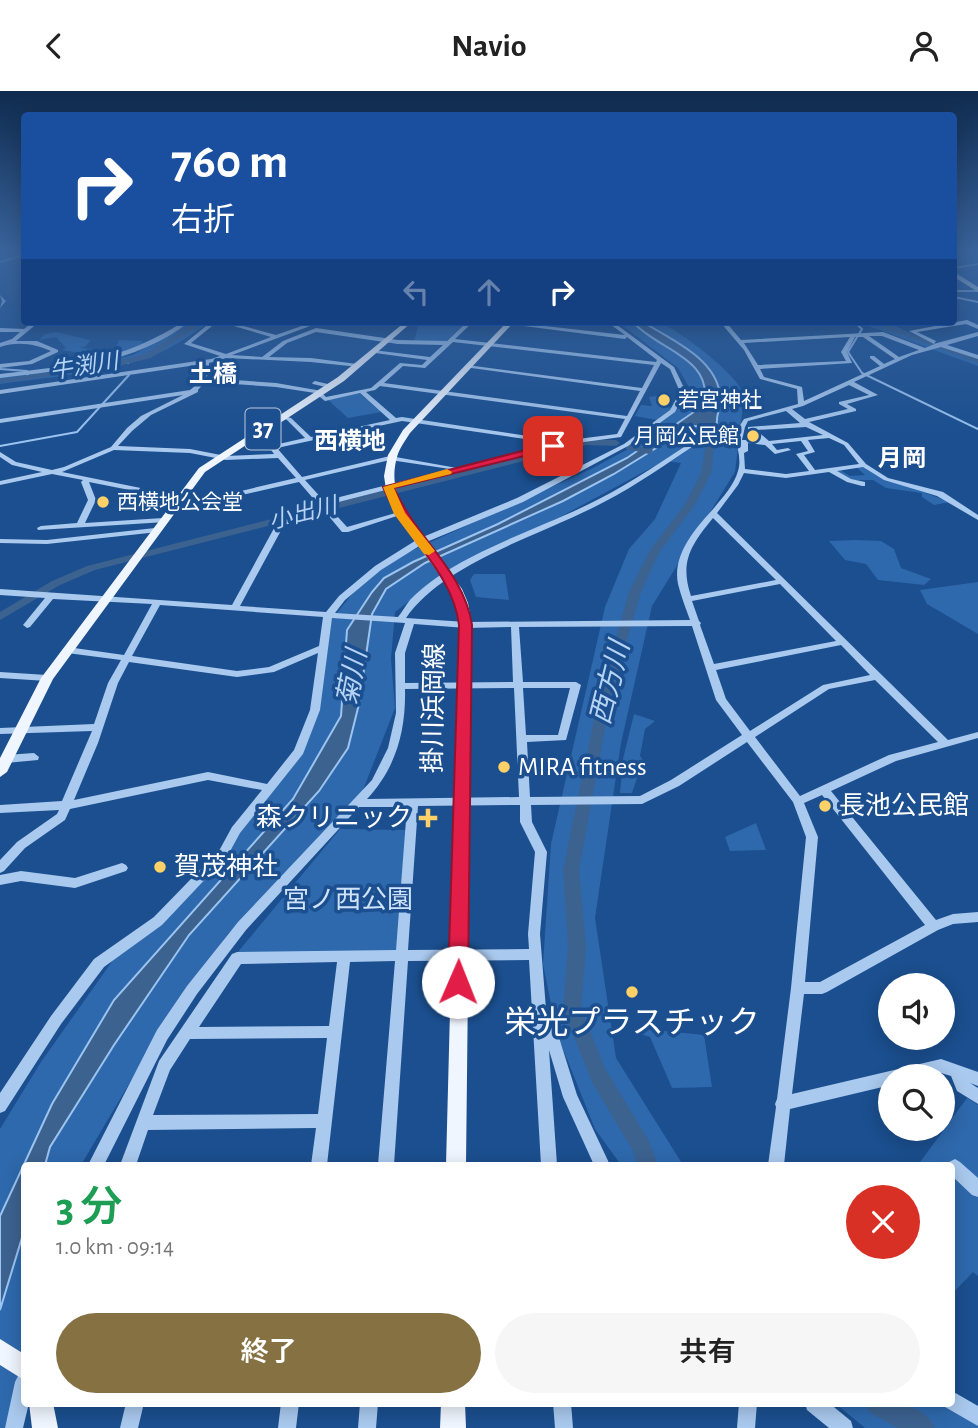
<!DOCTYPE html>
<html lang="ja">
<head>
<meta charset="utf-8">
<style>
	:root { --surface:#fff; --page:#f6f6f6; --text:#222; --muted:#767676; --accent:#857141 }
	body { margin:0; font-family:"Alegreya Sans","Noto Sans JP",sans-serif; background:var(--page); color:var(--text); height:100vh; display:flex; flex-direction:column; font-size:26px; white-space:nowrap }
	* { box-sizing:border-box; margin:0 }
	p { font-size:23px; color:var(--muted) }
	.icon { flex:none; width:38px; height:38px; fill:none; stroke:currentColor; stroke-width:2; stroke-linecap:round; stroke-linejoin:round }
	.map { position:relative; flex:1; overflow:hidden }
	.side { position:absolute; left:21px; top:1071px; width:934px; height:245px; display:flex; flex-direction:column; background:var(--surface); border-radius:7px; box-shadow:0 4px 18px #0003 }
	.side>* { flex:none }
	.top-card { position:absolute; left:21px; top:21px; width:936px; height:214px; border-radius:7px; box-shadow:0 4px 18px #0003; background:#1a4fa0; color:#fff; overflow:hidden }
	.buttons { position:absolute; left:878px; top:882px; display:grid; gap:14px }
	.buttons a { display:grid; place-items:center; width:77px; height:77px; border-radius:50%; background:var(--surface); box-shadow:0 4px 18px #0003; font-size:35px }
	.pin { position:absolute; display:grid; place-items:center; width:60px; height:60px; color:#fff; margin:-30px; border-radius:14px; box-shadow:0 4px 10px #0006 }
	.me { position:absolute; width:77px; margin:-38px; rotate:1deg; stroke-linejoin:round; filter:drop-shadow(0 0 5px #0008) }
	.turn { display:flex; align-items:center; gap:24px; height:147px; padding:0 35px; font-size:32px }
	.turn .icon { width:91px; height:91px; stroke-width:2.5 }
	.turn b { display:block; font-size:49px; line-height:60px }
	.lanes { display:flex; align-items:center; height:66px; padding:0 35px; background:#0003; justify-content:center; gap:35px; direction:ltr }
	.lanes .off { opacity:.35 }
	.round { display:grid; place-items:center; flex:none; width:74px; height:74px; border-radius:37px; background:var(--page) }
	.summary { display:flex; align-items:center; justify-content:space-between; height:119px; padding:0 35px }
	h1 { font-size:42px; font-weight:600; line-height:52px; color:#1e9e55 }
	.action { display:flex; gap:14px; margin-top:auto; padding:14px 35px }
	.action a { flex:1; height:80px; border-radius:42px; background:var(--accent); color:#fff; font-size:28px; font-weight:600; line-height:80px; text-align:center }
	.action a+a { background:var(--page); color:var(--text) }
	header { display:flex; justify-content:space-between; align-items:center; height:91px; padding:0 35px; background:var(--surface); font-size:32px; font-weight:600 }
	.map>svg:first-child { display:block }
	.green { fill:#2e69ad }
	.water { fill:#3c6290; stroke:#9cc4f0; stroke-width:2 }
	.lines { fill:none; stroke-linecap:round; stroke-linejoin:round }
	.stream { stroke:#9cc4f0; stroke-width:2 }
	.river { fill:#3c6290; fill-rule:evenodd }
	.minor { fill:#a9c9ee; fill-rule:evenodd }
	.major { fill:#f0f6ff; fill-rule:evenodd }
	.route { fill:#e11d48; stroke:#92132f; stroke-width:2 }
	.slow { fill:#f59e0b }
	.poi-dot { fill:#ffd166; stroke:#1b4f8f; stroke-width:2.5 }
	.labels { text-anchor:middle; dominant-baseline:central; stroke-width:7; stroke-linejoin:round; paint-order:stroke }
	.far-poi-label { font-size:21px; fill:#fff; stroke:#1b4f8f; text-anchor:start }
	.far-water-label { font-size:23px; font-style:italic; fill:#b5d3f5; stroke:#1b4f8f }
	.far-quarter-label { font-size:24px; font-weight:bold; fill:#fff; stroke:#1b4f8f }
	.shield { fill:#1b4f8f; stroke:#bbcadd; stroke-width:2 }
	.shield-label { font-size:24px; font-weight:bold; fill:#fff }
	.street-label { font-size:26px; fill:#fff; stroke:#1b4f8f }
	.poi-label { font-size:26px; fill:#fff; stroke:#1b4f8f; text-anchor:start }
	.park-label { font-size:26px; fill:#cfe3fa; stroke:#1b4f8f }
	.water-label { font-size:28px; font-style:italic; fill:#b5d3f5; stroke:#1b4f8f }
	.near-poi-label { font-size:32px; fill:#fff; stroke:#1b4f8f }
</style>
</head>
<body>
<header><svg class="icon" aria-label="back" viewBox="0 0 24 24"><path d="M15 5l-7 7 7 7"/></svg>Navio<svg class="icon" aria-label="person" viewBox="0 0 24 24"><circle cx="12" cy="8" r="4"/><path d="M4 21q1-7 8-7t8 7"/></svg></header>
<div class="map">
<svg width="978" height="1337" viewBox="0 0 978 1337">
	<rect width="100%" height="100%" fill="#1b4f8f"/>
	<path class="green" d="M190 231H210C194 242 177 254 159 262 110 283 52 285 0 293V286L52 278 60 271 116 258 119 249 142 250 143 257 106 270 133 264Z
		M413 231H467L445 251H414L418 235 410 233Z
		M618 231C630 231 645 228 657 231 676 236 734 281 742 300L761 303 759 307H744L735 381 652 515 621 652 595 827 616 967 683 1074H621L595 1038 557 943 543 873 551 753 605 516 629 458 655 428 681 372 664 370 534 440 457 474 395 521 391 568 395 617 363 699 227 844 155 949 81 1074H24V1266L7 1337H0V1038L41 971 118 862 237 742 292 675 308 650 320 613 331 529 358 496 400 465 593 377 639 352 662 328 687 312 689 296 678 277Z
		M858 231H886L928 250 978 266V275Z
		M56 241 90 249 86 255 80 257 95 259 81 262 62 259 66 257 56 246 39 249 45 243Z
		M359 302 381 321 348 327 328 309Z
		M664 304 673 311 665 316 672 317 657 329 635 325 641 314 652 315 649 306Z
		M863 375 876 384 950 411 934 414 922 406V402L886 397 873 389H850L830 379 837 377 850 385 865 384 856 376Z
		M856 449 881 450 894 458 901 477 931 488 924 494 878 489 866 473 845 469 829 450Z
		M474 483H505L509 509 476 506 470 489Z
		M978 491V543L927 513 920 499Z
		M634 623 655 630 645 638 640 665 643 669 632 702H620L623 668Z
		M756 732 766 759 730 760 725 746Z
		M340 738 406 739 397 858 394 861 237 862Z
		M645 938 704 944 712 996 672 997 650 946 631 940Z
		M967 1007 978 1014V1185L973 1181 952 1203V1074H918Z
		M836 1313H940L978 1334V1337H865Z"/>
	<path class="water" d="M633 231H643C671 249 716 267 720 304 722 316 715 323 717 336L692 335 614 383 563 410 425 472 386 498 372 523 359 613 348 657 319 700 189 844 114 954 50 1056 45 1074H24V1140L0 1219V1125L52 1013 114 909 293 708 341 625 347 539 372 501 384 487 413 471 498 433 627 367 704 314C714 266 657 259 633 231Z"/>
	<g class="lines">
		<path class="stream" d="M854 231 862 238 848 261 862 282 978 338
			M125 270 128 272
			M0 278 27 280 28 286
			M0 355 77 341 129 284"/>
		<path class="river" d="M196 231H204L151 267 109 277 0 292V288L109 273 145 263Z
			M869 231H878L978 267V272Z
			M702 321H708L716 341 711 382 695 414 660 460 641 501 611 604 579 779 586 855 581 919 606 979 649 1050 658 1074H638L634 1062 592 991 563 919 568 855 563 779 599 604 629 501 650 459 685 413 701 382 708 341Z
			M587 348 616 349 620 352 616 355 587 354 95 479 60 494 0 529V521L52 490 87 475Z
			M629 353 652 358 653 360 649 363 626 358V354Z
			M866 1312C890 1312 924 1311 935 1337H898L869 1321Z"/>
		<path class="minor" d="M22 163H24V165L0 172V170Z
			M978 172V174L954 178V176Z
			M954 199H978V201H954Z
			M0 204 6 210 0 217 2 210Z
			M954 205 978 210V212L954 207Z
			M967 229 978 234V238L966 233 917 241 936 250 934 253 909 240Z
			M33 231H39L16 250H37L58 259V261L32 273 0 277V273L29 270 51 260C35 253 18 250 0 256V252L12 248 20 241H0V237L24 238Z
			M183 231H189C136 273 65 279 0 287V283C70 275 122 270 183 231Z
			M211 231H217L191 252 226 263 271 246 220 231H229L276 244 313 231H321L232 264 262 266 283 250 316 237 398 249 447 250 467 231H473L455 248 656 271 657 269 627 246 625 248 493 231H509L625 244 607 231H613L674 276 686 301 675 321 628 355 523 411 424 452 381 479 345 509 335 522 398 526C402 521 406 514 410 509 455 462 542 438 599 408 632 391 664 369 695 349H699V351C668 372 637 394 604 411 545 443 444 471 406 527L466 531 690 529C686 518 681 505 678 493 672 463 696 437 714 417 723 406 734 394 738 380 744 360 728 350 744 328L798 313 797 298 760 288 744 259 720 231H726L741 249 883 241 925 257 937 252 978 241V245L947 254 978 264V268L941 256 912 264 854 291 878 304 847 313 856 318V320L809 331 848 352 866 373 888 387 943 401 978 424V429L937 405 884 389 863 376 837 380 851 388 865 391V395H862L847 391 829 381 786 387 744 382 738 394 717 422 948 649 978 641V647L896 670 831 700 936 829 953 823 978 821V831L953 833 938 839 827 901 822 903H804L792 1003 941 968 978 981V995L970 992 978 997V1013L957 1000 951 985 941 982 926 985H891V994L790 1018 784 1074H768L776 1016 775 1013 777 1008 791 897 806 746 793 711 747 651 679 695 642 713 531 714 532 731 547 761 540 843 546 918 550 920 552 924 577 1004 610 1074H594L563 1006 549 959 557 1074H541L529 869 408 870 394 1074H378L395 870 350 871 327 1074H311L316 1037 148 1039 136 1074H120L159 970 232 863 237 861 396 859 407 716H359L246 839 197 903 167 949 104 1074H88L157 939 187 895 238 831 372 689 388 657 396 622 395 562 405 532 332 527 320 619 303 663 240 742 228 764 162 834 104 876 61 933 5 1020 0 1022V1002L51 925 94 868 154 826 220 758 232 736 262 699 208 689 70 718 65 729 25 757 4 780 0 782V769L17 751 57 723 59 719 0 722V714L62 710 92 640 0 643V637L94 633 108 592 121 569 67 562 62 559 67 556 124 564 152 513 53 508 30 536 27 537 23 534 45 507 0 504V498L232 514 278 430 324 420 299 391 168 421V417L296 387 278 367 226 369 190 362 114 359 62 381 180 405 184 407 180 409 89 391 96 409 85 432 163 427 167 429 166 431 38 439 37 437 41 435 77 432 88 409 81 391 83 389 52 383 0 394V390L42 381 12 374 0 366V361L16 371 52 379 64 376 111 356 127 337 141 325 183 304 0 332V328L190 299C200 292 203 285 203 273L0 303V299L211 268 220 265 184 253ZM316 241 398 253 443 254 430 266 373 259 372 260 375 262 427 269 422 274 400 272 371 297 326 306 322 302V300L276 292 206 287 209 282V272L226 267 311 271 359 276 360 275 357 273 311 267 269 266 287 252ZM869 245H882L919 259 899 266ZM850 246 841 261 846 270 758 274 744 252ZM855 246H863L895 268 884 273 874 265H870V267L880 275 804 310 802 296 764 286 760 278 852 272 847 261ZM453 251 654 274 642 297 467 274 464 276 640 300 627 325 384 292 403 275 425 277ZM661 272 670 278 680 301 670 319 624 353 517 407 418 448 375 475 339 505 326 521 240 515 284 434 327 423 342 441H348L403 423 399 421 347 436 327 414 562 354 621 346ZM205 291 276 296 315 302 325 310 360 302 390 329 311 346 291 327 280 324V326L287 329 305 347 270 355 269 356 274 363 226 365 190 358 118 355 132 340 151 324 198 301V299ZM849 294 869 304 839 311V313L848 318 805 328 792 318 803 315ZM380 295 625 328 617 343 562 350 402 326 396 327 366 301 375 299ZM786 320 800 332 748 336V338L760 349H742L745 336 748 330ZM402 330 552 352 457 377 390 365 302 386 277 357ZM806 336 823 344 769 350 756 339ZM829 347 844 354 859 373 815 379 804 364 815 361 808 349ZM801 350 808 360 796 363 809 380 786 383 745 378 744 362 748 360V352L765 354 775 363 791 359 788 357 777 359 772 353ZM390 369 450 378 324 410 305 389ZM713 427 776 489 691 505C679 470 692 453 713 427ZM780 493 836 550 714 573 700 534 701 532 699 530 692 510ZM160 514 323 526 319 555 269 576 237 580 132 565ZM414 533 466 537 511 536 513 591 405 592V562ZM692 535 716 609 742 644 671 689 640 705 530 706 527 651 566 649 581 594 576 591H523L519 536ZM841 554 870 584 823 594 750 640 726 608 716 579ZM318 562 310 619 294 659 267 693 208 681 74 709 98 652 118 592 129 571 237 586 274 581ZM875 589 938 651 889 664 800 705 755 646 829 598ZM514 597 519 706 367 708C396 677 406 640 405 598ZM523 597H570L558 644H526ZM822 704 925 834 820 891H805L818 746 804 712ZM520 714V731L535 761 528 843 529 858 408 859 418 715ZM337 871 329 935 199 936 241 873ZM327 947 318 1023 153 1024 170 979 190 948Z
			M315 290 332 294 333 295 330 297 313 293 312 292Z
			M155 437 159 439 158 441 47 453 0 452V448L47 449Z
			M0 581 47 584 52 587 47 590 0 587Z
			M34 662 39 666 38 669 6 672 1 668 6 664Z
			M122 772 126 774 128 777 126 780 75 797 21 790 0 794V784L21 780 75 787Z
			M955 1068 960 1071 978 1087V1106L972 1104 952 1085V1074H945L947 1072Z
			M24 1282V1312H29L23 1337H5L15 1291 18 1285Z
			M952 1300 978 1315V1335L945 1316 944 1312H952Z
			M126 1312H144L138 1337H120Z
			M281 1312H299L296 1337H278Z
			M360 1312H378L376 1337H358Z
			M553 1312H571L573 1337H555Z
			M739 1312H757L755 1337H737Z
			M805 1312H829L851 1330 853 1337H829L807 1319Z"/>
		<path class="major" d="M954 181 978 196V201L954 186Z
			M405 231H412L344 290 205 381 53 588 7 681 0 686V667L41 587 199 377 338 286Z
			M507 231H514L410 342C405 350 399 358 397 366 382 418 435 460 462 498L468 512 472 534 466 1074H446L460 534 456 512 450 498 396 424 387 405 384 385 388 364 403 339Z
			M0 1248 24 1263V1289L0 1274Z
			M29 1312H53L58 1337H32Z
			M441 1312H465L466 1337H440Z"/>
	</g>
	<linearGradient id="sky" x2="0" y2="1"><stop stop-color="#0f2b4f"/><stop offset="0.46" stop-color="#39639b"/><stop offset="1" stop-color="#39639b" stop-opacity="0"/></linearGradient>
	<rect width="978" height="348" fill="url(#sky)"/>
	<path class="route" d="M553 352 557 357 394 397C416 447 464 480 472 534L468 891 465 897 458 900 451 897 448 891 459 534C452 479 404 447 383 396Z"/>
	<path class="slow" d="M447 378 452 381 451 383 394 397 405 422 435 460 429 464 424 463 394 423 383 396Z"/>
	<g class="poi-dot">
		<circle cx="664" cy="309" r="7"/>
		<circle cx="753" cy="345" r="7"/>
		<circle cx="103" cy="411" r="7"/>
		<circle cx="504" cy="676" r="7"/>
		<circle cx="825" cy="715" r="7"/>
		<path d="M424.5 716.5h7v7h7v7h-7v7h-7v-7h-7v-7h7z"/>
		<circle cx="160" cy="776" r="7"/>
		<circle cx="632" cy="901" r="7"/>
	</g>
	<g class="labels">
		<g class="far-poi-label">
			<text x="678" y="309">若宮神社</text>
			<text x="739" y="345" text-anchor="end">月岡公民館</text>
			<text x="117" y="411">西横地公会堂</text>
		</g>
		<g class="far-water-label">
			<text transform="translate(84 276) rotate(-9)">牛渕川</text>
			<text transform="translate(303 423) rotate(-14)">小出川</text>
		</g>
		<g class="far-quarter-label">
			<text x="213" y="284">土橋</text>
			<text x="350" y="351">西横地</text>
			<text x="902" y="368">月岡</text>
		</g>
		<rect class="shield" x="245.5" y="317.5" width="35" height="41" rx="5"/>
		<g class="shield-label">
			<text x="263" y="338">37</text>
		</g>
		<g class="street-label">
			<text transform="translate(434 617) rotate(-89)">掛川浜岡線</text>
		</g>
		<g class="poi-label">
			<text x="518" y="676">MIRA fitness</text>
			<text x="839" y="715">長池公民館</text>
			<text x="412" y="727" text-anchor="end">森クリニック</text>
			<text x="174" y="776">賀茂神社</text>
		</g>
		<g class="park-label">
			<text x="348" y="809">宮ノ西公園</text>
		</g>
		<g class="water-label">
			<text transform="translate(353 587) rotate(-79)">菊川</text>
			<text transform="translate(611 592) rotate(-76)">西方川</text>
		</g>
		<g class="near-poi-label">
			<text x="632" y="932">栄光プラスチック</text>
		</g>
	</g>
</svg>
<div class="buttons">
<a><svg class="icon" aria-label="sound" viewBox="0 0 24 24"><path d="M4 9h4l5-4v14l-5-4H4zM17 9q2 3 0 6"/></svg></a>
<a><svg class="icon" aria-label="search" viewBox="0 0 24 24"><circle cx="10" cy="10" r="6"/><path d="M15 15l6 6"/></svg></a>
</div>
<div class="pin" style="left:553px;top:355px;background:#d93025"><svg class="icon" aria-label="arrive" viewBox="0 0 24 24"><path d="M6 21V4h12l-3 4 3 4H6"/></svg></div>
<svg class="me" style="left:458px;top:891px" viewBox="-20 -20 40 40"><circle r="19" fill="#fff"/><path d="M0-13L10 11 0 6-10 11z" fill="#e11d48"/></svg>
<div class="top-card">
<div class="turn"><svg class="icon" aria-label="right" viewBox="0 0 24 24"><path d="M7 20v-9h11M14 6l5 5-5 5"/></svg><div><b>760 m</b>右折</div></div>
<div class="lanes"><svg class="icon off" aria-label="left" viewBox="0 0 24 24"><path d="M17 20v-9H6M10 6l-5 5 5 5"/></svg><svg class="icon off" aria-label="ahead" viewBox="0 0 24 24"><path d="M12 20V5M6 11l6-6 6 6"/></svg><svg class="icon" aria-label="right" viewBox="0 0 24 24"><path d="M7 20v-9h11M14 6l5 5-5 5"/></svg></div>
</div>
<section class="side">
<div class="summary"><div><h1>3 分</h1><p>1.0 km · 09:14</p></div><a class="round" style="background:#d93025;color:#fff"><svg class="icon" aria-label="close" viewBox="0 0 24 24"><path d="M6 6l12 12M18 6L6 18"/></svg></a></div>
<div class="action"><a>終了</a><a>共有</a></div>
</section>
</div>
</body>
</html>
